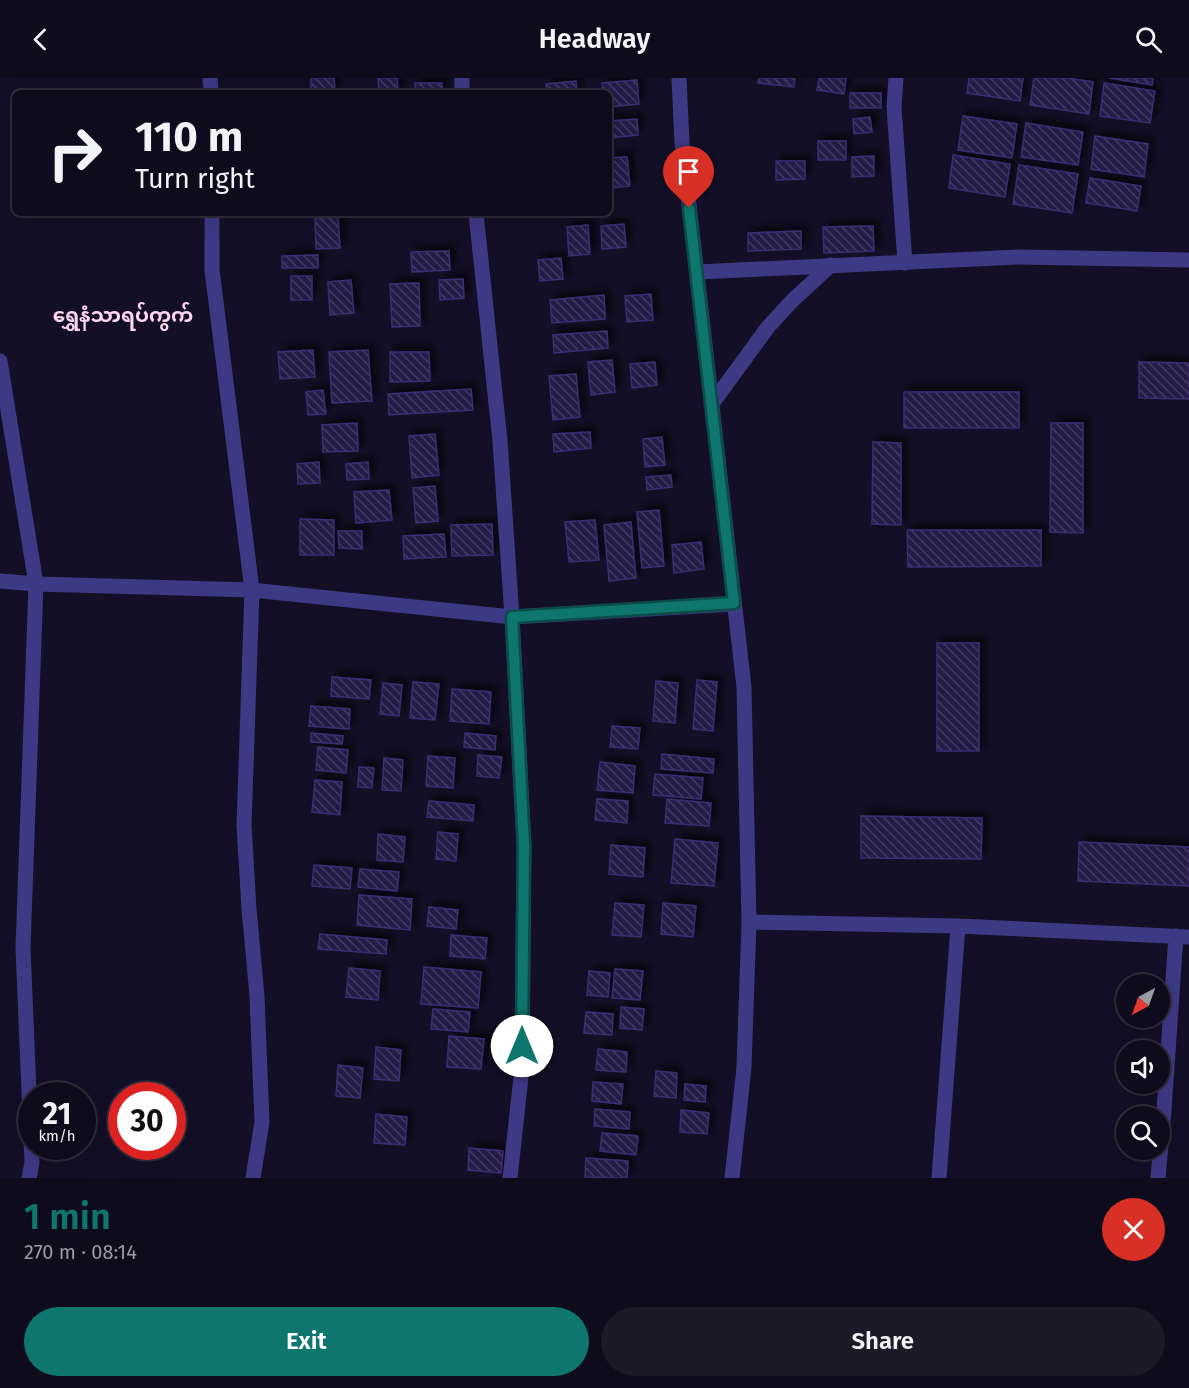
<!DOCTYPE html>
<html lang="en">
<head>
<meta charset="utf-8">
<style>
	:root { --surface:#0e0b1c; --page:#1c1929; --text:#f1f3f6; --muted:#9b9ba3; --line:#2e2b3b; --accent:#0f766e }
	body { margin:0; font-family:"Fira Sans","Noto Sans Myanmar",sans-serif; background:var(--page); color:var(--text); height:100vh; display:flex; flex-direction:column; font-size:22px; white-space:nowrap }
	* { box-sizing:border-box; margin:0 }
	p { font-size:20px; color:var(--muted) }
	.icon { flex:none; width:33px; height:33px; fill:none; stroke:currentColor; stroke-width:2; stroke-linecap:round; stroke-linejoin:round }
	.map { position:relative; height:1100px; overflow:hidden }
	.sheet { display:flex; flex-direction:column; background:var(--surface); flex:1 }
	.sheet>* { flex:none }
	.top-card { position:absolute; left:12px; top:12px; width:600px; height:126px; border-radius:9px; box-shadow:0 6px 24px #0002,0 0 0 2px var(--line); background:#0e0b1c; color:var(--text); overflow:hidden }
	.needle { width:39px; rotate:221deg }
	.tools { position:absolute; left:1116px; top:896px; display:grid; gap:12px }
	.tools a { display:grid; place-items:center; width:54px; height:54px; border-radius:50%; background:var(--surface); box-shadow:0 6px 24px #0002,0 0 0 2px var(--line); font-size:30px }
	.speed { position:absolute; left:18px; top:1004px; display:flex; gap:12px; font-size:30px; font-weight:700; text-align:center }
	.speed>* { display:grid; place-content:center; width:78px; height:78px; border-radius:50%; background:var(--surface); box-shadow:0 6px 24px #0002,0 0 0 2px var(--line); line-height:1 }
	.speed small { font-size:15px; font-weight:400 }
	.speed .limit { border:9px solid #d22; background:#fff; color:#111 }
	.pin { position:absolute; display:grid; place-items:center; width:51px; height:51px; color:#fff; margin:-62px -26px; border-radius:50% 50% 50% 0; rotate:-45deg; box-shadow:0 0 6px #0007 }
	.pin .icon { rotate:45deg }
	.me { position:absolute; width:66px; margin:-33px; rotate:0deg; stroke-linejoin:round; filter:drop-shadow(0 0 4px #0008) }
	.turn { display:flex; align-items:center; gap:21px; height:126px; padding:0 24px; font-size:27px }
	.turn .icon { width:78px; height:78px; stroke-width:2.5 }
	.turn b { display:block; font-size:42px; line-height:51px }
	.round { display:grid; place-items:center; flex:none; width:63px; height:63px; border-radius:32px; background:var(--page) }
	.summary { display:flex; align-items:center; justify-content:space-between; height:102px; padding:0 24px }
	h1 { font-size:36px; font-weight:600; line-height:45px; color:var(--accent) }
	.button { display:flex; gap:12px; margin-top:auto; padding:12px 24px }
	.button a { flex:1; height:69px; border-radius:36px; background:var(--accent); color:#fff; font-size:24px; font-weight:600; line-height:69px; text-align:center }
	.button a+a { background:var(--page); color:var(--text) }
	header { display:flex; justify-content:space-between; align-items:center; height:78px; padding:0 24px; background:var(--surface); font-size:27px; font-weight:600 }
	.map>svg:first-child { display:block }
	.building { fill:url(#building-back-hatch); stroke:#3b2d73; stroke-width:1.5; filter:url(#shadow) }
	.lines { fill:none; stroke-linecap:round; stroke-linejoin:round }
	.minor { stroke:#3d3a85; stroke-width:15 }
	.route-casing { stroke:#0a4d48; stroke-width:15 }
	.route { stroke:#0f766e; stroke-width:10 }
	.labels { text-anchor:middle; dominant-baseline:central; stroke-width:6; stroke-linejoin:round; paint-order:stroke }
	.quarter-label { font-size:20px; font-weight:bold; fill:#ffd6f0; stroke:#130f26 }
</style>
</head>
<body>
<header><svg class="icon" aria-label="back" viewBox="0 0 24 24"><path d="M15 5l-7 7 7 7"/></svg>Headway<svg class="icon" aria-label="search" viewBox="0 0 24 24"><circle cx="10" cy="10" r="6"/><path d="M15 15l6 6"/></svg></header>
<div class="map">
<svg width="1189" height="1100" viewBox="0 0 1189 1100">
	<defs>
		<pattern id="building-back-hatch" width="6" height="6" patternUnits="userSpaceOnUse" patternTransform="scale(1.5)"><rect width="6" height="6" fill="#241b47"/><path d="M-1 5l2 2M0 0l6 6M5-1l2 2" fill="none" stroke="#433b63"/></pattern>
		<filter id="shadow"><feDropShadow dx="5.5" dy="-5.5" stdDeviation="3" flood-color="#0009"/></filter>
	</defs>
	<rect width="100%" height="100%" fill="#130f26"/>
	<path class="building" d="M311 0H334L335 15H311Z
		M378 0H397L398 15H379Z
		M759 0H795L794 9 758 5Z
		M819 0H846L844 16 817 12Z
		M969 0H1023L1020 23 967 15Z
		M1034 0H1067L1093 4 1089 36 1030 27Z
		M1109 0H1153L1152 7Z
		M637 2 639 26 609 29V15H603L602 5Z
		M576 3 577 15H547L546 6Z
		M415 5H442V15H415Z
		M1104 5 1155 13 1150 45 1100 38Z
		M850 15H881V30H850Z
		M963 38 1017 46 1012 80 958 72Z
		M870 39 872 54 854 56 853 41Z
		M637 41 638 57 609 60V43Z
		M1026 45 1083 54 1078 87 1021 79Z
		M1095 58 1148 66 1144 99 1091 91Z
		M818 63H846V82H818Z
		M953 77 1010 86 1005 119 949 110Z
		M874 78V98L852 99V79Z
		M627 79 630 108 609 110V80Z
		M776 83H805V101L776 102Z
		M1019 87 1078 96 1072 135 1013 126Z
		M1090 100 1141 108 1137 133 1086 125Z
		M338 139 340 170 316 171 315 140Z
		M624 146 626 169 602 171 601 148Z
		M588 147 590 176 569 178 567 149Z
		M873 148 874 173 824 175 823 149Z
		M801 153V171L748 173V155Z
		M449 173 450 192 412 194 411 174Z
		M318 177V190H282V178Z
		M561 180 563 201 540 203 538 182Z
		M291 198H312V222H291Z
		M463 201 464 220 440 222 439 202Z
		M351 202 354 235 330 237 328 204Z
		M419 205 420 248 392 249 390 206Z
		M651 216 653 242 627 244 625 218Z
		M604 217 605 241 552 245 550 222Z
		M607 253 608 270 554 275 553 257Z
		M313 272 315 299 280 301 278 274Z
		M368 272 372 323 332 325 329 274Z
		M390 274H429L430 303 390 304Z
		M612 282 615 314 591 317 588 284Z
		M655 284 657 307 632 310 630 286Z
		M1139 284 1189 285V321L1139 320Z
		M576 296 580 339 553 342 549 298Z
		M471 311 473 332 389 337 388 316Z
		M323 312 326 336 308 337 306 314Z
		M904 314H1019V350H904Z
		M357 345 358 373 323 374 322 347Z
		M1051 345H1083V455L1050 454Z
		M590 354 591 370 554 374 553 356Z
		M435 356 439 397 412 400 409 358Z
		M662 359 665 387 645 389 643 361Z
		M873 364 901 365V447L872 446Z
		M319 384 320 405 298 406 297 386Z
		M368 384 369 401 347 402 346 386Z
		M671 397 672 409 647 412 646 399Z
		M435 408 438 443 416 445 413 410Z
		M389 412 392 442 356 445 354 414Z
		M659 432 664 488 642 490 637 434Z
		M300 441 334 442V477H300Z
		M595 442 599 482 569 484 565 444Z
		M631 444 636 500 609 503 604 447Z
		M492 446 493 477 452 478 451 447Z
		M907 452H1041V488L908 489Z
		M338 453H362V471L339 470Z
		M444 456 446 479 404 481 403 458Z
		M701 464 704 491 674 495 672 467Z
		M937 565H979V673H937Z
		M332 599 371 602 369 621 331 618Z
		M697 602 717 604 713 653 693 651Z
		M656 603 678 605 675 645 653 643Z
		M413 604 439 606 435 642 410 640Z
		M383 605 402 607 399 638 380 636Z
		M452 611 491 614 489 646 450 643Z
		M311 628 350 631 349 651 309 648Z
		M612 648 640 650 638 671 610 669Z
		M311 655 343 658 342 666 311 664Z
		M465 655 496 658 495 672 464 669Z
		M318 669 348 672 346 695 316 692Z
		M662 676 714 681 713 695 661 691Z
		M478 677 502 679 499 700 477 698Z
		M428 678 455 680 453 710 426 708Z
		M384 680 403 682 401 713 382 712Z
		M600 684 635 688 633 715 597 712Z
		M359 689 374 690 372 710 358 709Z
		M655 696 703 700 701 721 653 717Z
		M315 702 342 704 340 737 312 734Z
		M597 721 628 723 627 745 595 742Z
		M667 721 711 725 709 748 665 745Z
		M429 723 474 727 473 743 427 739Z
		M861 738 982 740 981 781 861 780Z
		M438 754 458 756 456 783 436 781Z
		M378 756 405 759 403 784 377 782Z
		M675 761 718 765 714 808 671 805Z
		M1079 764 1189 769V808L1078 803Z
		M611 767 645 770 643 799 609 796Z
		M314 787 352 790 350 811 312 808Z
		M360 791 399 794 397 813 358 809Z
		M359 817 412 821 410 852 357 847Z
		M615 825 644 827 641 859 612 857Z
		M663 825 696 828 693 859 661 856Z
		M429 829 458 832 456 851 427 848Z
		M320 856 387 862 386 876 318 871Z
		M451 857 487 860 485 881 450 878Z
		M424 889 481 894 478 930 421 926Z
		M349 890 380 893 378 922 346 919Z
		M615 891 643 893 640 922 612 920Z
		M589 893 610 895 608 919 587 917Z
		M621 929 644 931 642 952 620 950Z
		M433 931 470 934 468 954 431 951Z
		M586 934 613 936 612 957 584 955Z
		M449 958 484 961 481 991 447 989Z
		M376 969 401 972 399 1003 374 1001Z
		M598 971 627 974 626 994 596 992Z
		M338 987 363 990 360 1020 336 1018Z
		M656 993 677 995 676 1020 654 1018Z
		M593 1004 623 1006 621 1026 592 1023Z
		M685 1006 706 1008 705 1024 684 1022Z
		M595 1031 630 1034 629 1051 594 1048Z
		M681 1032 709 1035 707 1056 680 1054Z
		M376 1036 407 1039 405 1067 374 1065Z
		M602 1055 638 1058 636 1077 600 1073Z
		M469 1070 503 1073 501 1095 468 1092Z
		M586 1080 628 1083 627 1100 585 1099Z"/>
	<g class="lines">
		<path class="minor" d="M210 0 211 15
			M462 0V15
			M679 0 682 65 744 609 749 844 744 990 732 1100
			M896 0 894 29 905 185
			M212 135V192L252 512 244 747 249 831 257 918 262 1044 253 1100
			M476 135 500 363 512 539 524 768 522 990 510 1100
			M697 194 1018 179 1189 182
			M0 283 36 506 23 870 32 1085 29 1100
			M711 327 768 249 792 223 831 187
			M0 503 36 506 252 512 512 539 734 526
			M749 844 958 848 1189 859
			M939 1100 958 848
			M1158 1100 1164 1032 1176 858"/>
	</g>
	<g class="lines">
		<defs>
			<path id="route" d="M522 968 524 768 512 539 734 525 689 130"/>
		</defs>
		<use href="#route" class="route-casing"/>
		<use href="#route" class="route"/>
	</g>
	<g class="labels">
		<g class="quarter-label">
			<text x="123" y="237">ရွှေနံသာရပ်ကွက်</text>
		</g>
	</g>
</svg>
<div class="tools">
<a><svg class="needle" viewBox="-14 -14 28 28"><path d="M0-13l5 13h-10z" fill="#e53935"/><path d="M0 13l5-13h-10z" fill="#9b9ba3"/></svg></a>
<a><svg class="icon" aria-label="sound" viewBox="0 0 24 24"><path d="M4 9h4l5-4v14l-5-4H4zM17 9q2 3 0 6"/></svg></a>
<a><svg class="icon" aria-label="search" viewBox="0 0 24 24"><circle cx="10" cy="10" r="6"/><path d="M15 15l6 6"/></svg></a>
</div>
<div class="speed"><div>21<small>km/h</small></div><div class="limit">30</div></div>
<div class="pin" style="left:689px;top:130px;background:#d93025"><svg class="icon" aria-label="arrive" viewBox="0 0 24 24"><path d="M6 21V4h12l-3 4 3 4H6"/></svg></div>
<svg class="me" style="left:522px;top:968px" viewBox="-20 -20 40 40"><circle r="19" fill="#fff"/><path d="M0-13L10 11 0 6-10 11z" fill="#0f766e"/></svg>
<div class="top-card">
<div class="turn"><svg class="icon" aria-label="right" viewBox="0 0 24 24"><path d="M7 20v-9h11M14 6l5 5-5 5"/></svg><div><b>110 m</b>Turn right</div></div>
</div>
</div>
<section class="sheet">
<div class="summary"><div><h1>1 min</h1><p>270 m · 08:14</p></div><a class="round" style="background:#d93025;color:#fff"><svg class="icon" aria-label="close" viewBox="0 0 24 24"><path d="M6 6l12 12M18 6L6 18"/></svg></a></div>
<div class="button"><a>Exit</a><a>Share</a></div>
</section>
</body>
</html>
